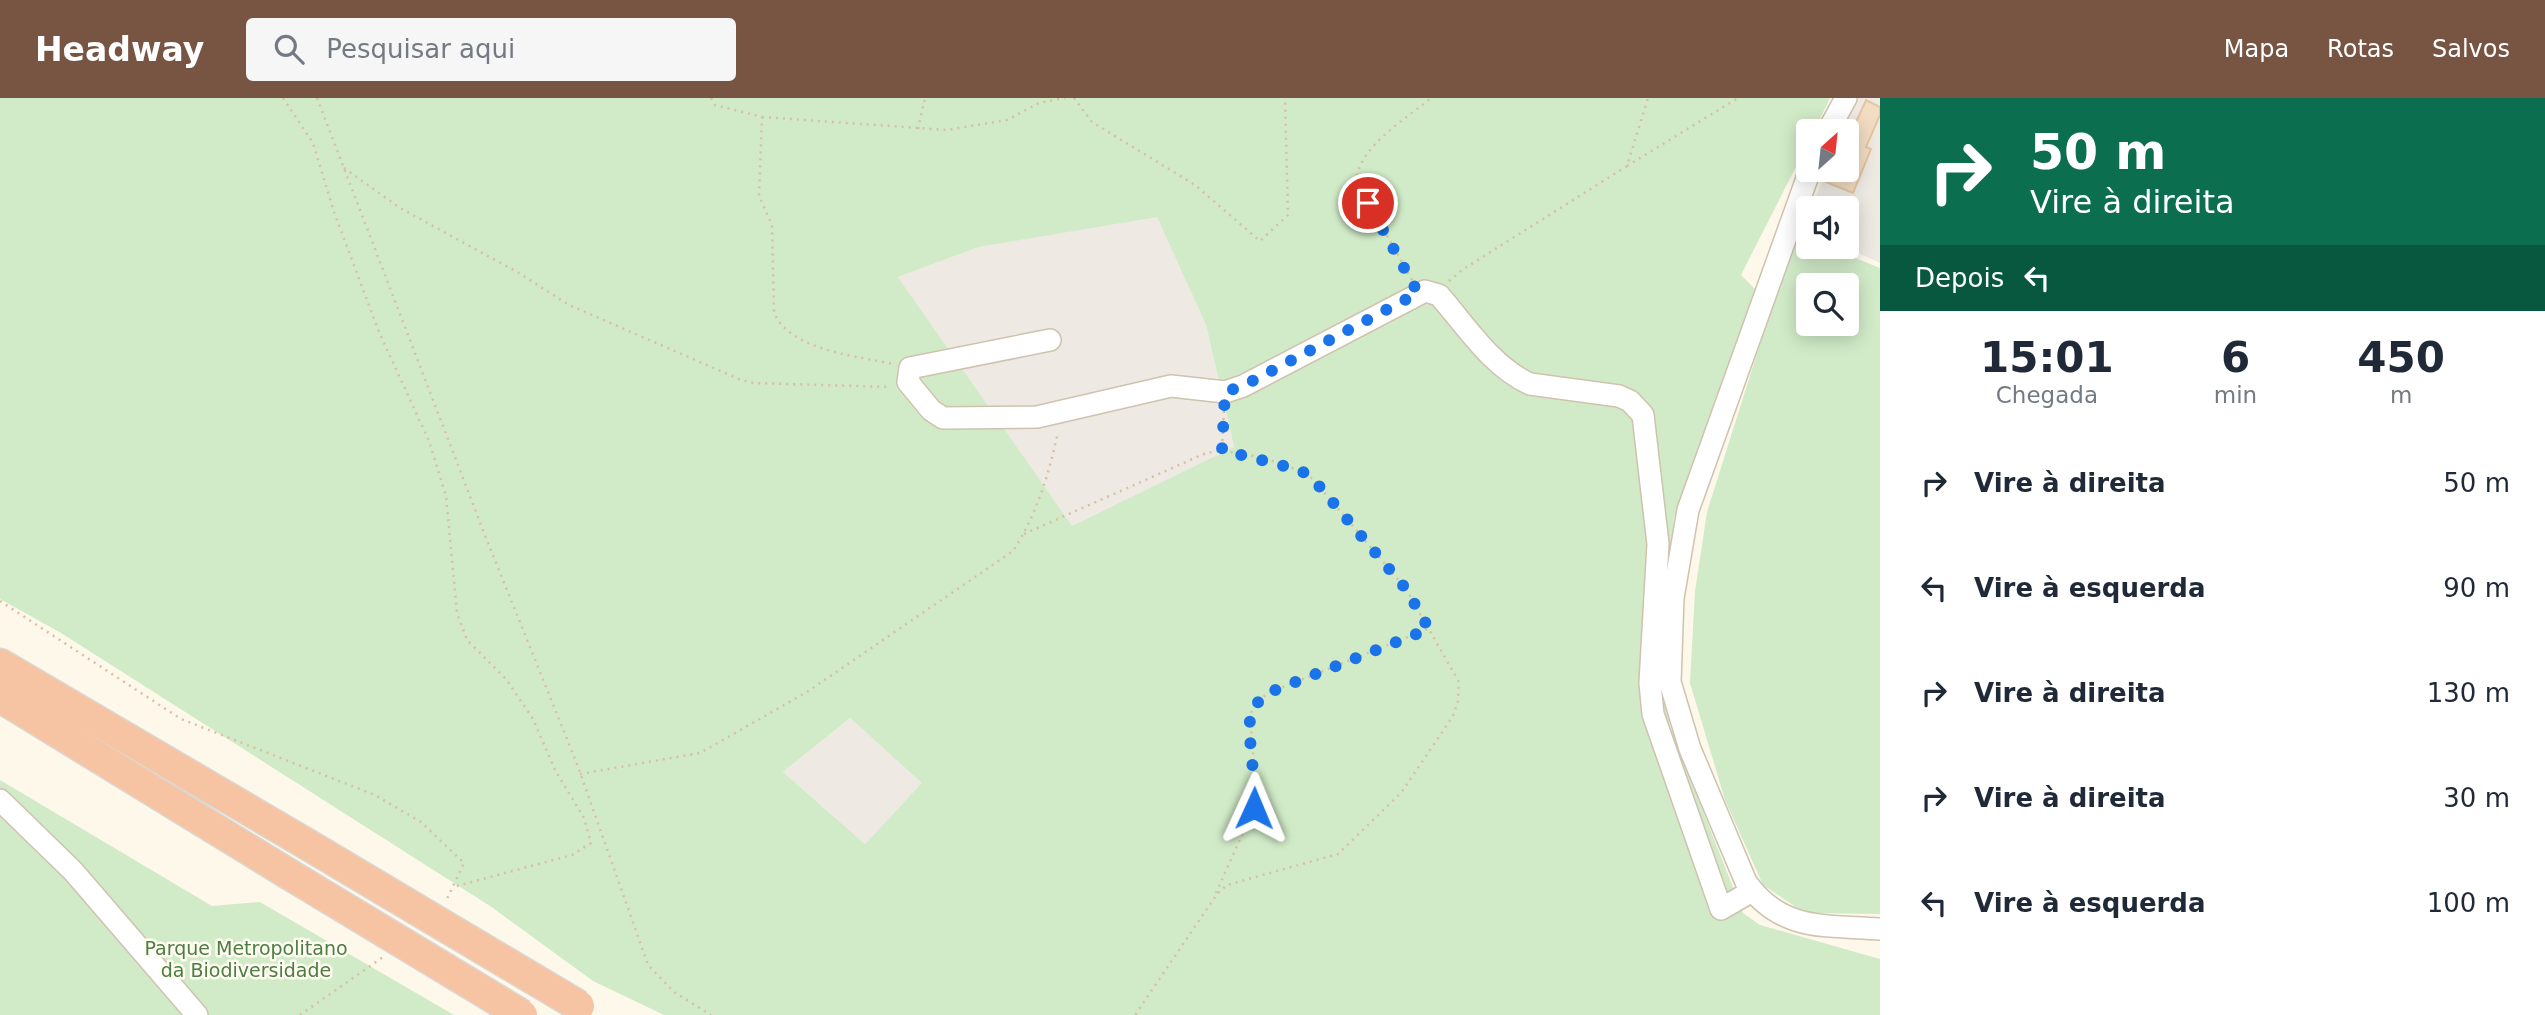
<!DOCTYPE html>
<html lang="pt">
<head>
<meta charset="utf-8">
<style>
	:root { --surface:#fff; --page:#f6f6f7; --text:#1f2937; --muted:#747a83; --accent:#785443 }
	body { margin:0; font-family:"DejaVu Sans",sans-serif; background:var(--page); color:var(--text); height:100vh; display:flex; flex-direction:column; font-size:26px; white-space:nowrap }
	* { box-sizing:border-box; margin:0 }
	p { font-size:23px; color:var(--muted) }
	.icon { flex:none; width:38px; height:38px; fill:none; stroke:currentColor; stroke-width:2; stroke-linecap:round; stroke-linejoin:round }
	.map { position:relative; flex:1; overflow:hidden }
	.drawer { display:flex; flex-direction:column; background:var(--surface); width:665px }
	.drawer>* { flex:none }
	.hud { background:#0b6e4f; color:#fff; overflow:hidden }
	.needle { width:46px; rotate:27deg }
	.fabs { position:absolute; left:1796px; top:21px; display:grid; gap:14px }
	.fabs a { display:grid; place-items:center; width:63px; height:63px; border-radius:7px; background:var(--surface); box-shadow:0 4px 18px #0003; font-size:35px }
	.pin { position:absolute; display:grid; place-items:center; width:60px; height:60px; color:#fff; margin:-30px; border:4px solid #fff; border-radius:50%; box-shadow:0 2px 7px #0007 }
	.me { position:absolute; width:77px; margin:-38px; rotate:1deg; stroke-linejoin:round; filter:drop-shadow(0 0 5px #0008) }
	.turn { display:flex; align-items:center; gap:24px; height:147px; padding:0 35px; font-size:32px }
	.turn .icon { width:91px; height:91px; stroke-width:2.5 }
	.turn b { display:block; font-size:49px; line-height:60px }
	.then { display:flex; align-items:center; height:66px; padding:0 35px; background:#0003; gap:14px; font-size:26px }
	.eta { display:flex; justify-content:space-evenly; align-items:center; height:119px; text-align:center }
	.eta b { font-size:42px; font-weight:800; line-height:49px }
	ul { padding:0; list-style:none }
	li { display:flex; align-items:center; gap:21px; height:105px; padding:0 35px }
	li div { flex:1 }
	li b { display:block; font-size:26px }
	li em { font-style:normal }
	header { display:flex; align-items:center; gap:42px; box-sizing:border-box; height:98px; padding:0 35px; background:var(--accent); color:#fff }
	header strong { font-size:33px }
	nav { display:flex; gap:38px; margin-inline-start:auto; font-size:24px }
	.search { width:490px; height:63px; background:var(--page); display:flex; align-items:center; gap:18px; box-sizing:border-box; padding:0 24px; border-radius:7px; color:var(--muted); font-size:26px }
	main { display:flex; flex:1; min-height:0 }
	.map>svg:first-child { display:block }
	.industrial { fill:#eeeae3 }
	.green { fill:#d1ebc8; fill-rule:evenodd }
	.building { fill:#f2dcc2; stroke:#e5c5a2; stroke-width:2 }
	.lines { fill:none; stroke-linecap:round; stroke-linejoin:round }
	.minor-casing { stroke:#cfc2af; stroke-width:24 }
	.highway-casing { stroke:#dcd6d1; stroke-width:33 }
	.path { stroke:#d8c0a4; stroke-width:2.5; stroke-dasharray:2 5; stroke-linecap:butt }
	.minor { stroke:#fff; stroke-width:21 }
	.highway { stroke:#f6c4a2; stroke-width:30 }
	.highway-bridge-casing { stroke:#dcd6d1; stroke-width:33; stroke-linecap:butt }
	.highway-bridge { stroke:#f6c4a2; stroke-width:30 }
	.route { stroke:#1a73e8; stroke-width:12; stroke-dasharray:0 21.6 }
	.labels { text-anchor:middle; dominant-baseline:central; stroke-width:5; stroke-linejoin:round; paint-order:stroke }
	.park-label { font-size:19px; fill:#4c7e44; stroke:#fffbf1 }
</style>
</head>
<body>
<header>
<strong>Headway</strong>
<div class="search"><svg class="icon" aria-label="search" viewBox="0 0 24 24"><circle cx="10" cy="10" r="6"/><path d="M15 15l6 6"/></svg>Pesquisar aqui</div>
<nav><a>Mapa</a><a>Rotas</a><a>Salvos</a></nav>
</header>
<main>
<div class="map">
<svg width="1880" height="917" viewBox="0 0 1880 917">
	<rect width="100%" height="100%" fill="#fdf8ea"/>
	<path class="industrial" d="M1855 0H1880V165L1845 149 1846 110H1811L1827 72H1846V33H1842Z
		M1157 118 1206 227 1234 350 1072 429 898 179 979 149Z
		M850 620 923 685 865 746 783 674Z"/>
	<path class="green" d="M0 0H1830L1814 33H1808V45L1741 177 1756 192 1674 419 1661 568 1670 629 1743 815 1760 827 1880 861V917H664L593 883 490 808 61 535 0 501ZM1157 119 1206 227 1234 349 1072 428 898 179 979 149ZM850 620 922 685 865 746 783 674Z
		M1795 135 1808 140V149H1828L1880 170V816L1805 815 1763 787 1725 702 1690 585 1695 493 1707 414ZM1808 187H1846V226H1808Z
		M0 682 212 808 260 804 454 917H0Z"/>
	<path class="building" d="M1866 2 1880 9V17L1866 49 1871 51 1853 95 1826 84 1831 72H1846V46Z"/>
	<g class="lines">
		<defs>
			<path id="minor" d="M1828 33 1846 0
				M1810 72 1688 412 1673 500 1670 584 1690 651 1746 784C1781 834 1826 827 1880 831
				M1050 242 910 270 908 284 931 312 943 320 1037 319 1171 288 1225 294 1243 288 1425 193 1439 197C1466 228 1492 269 1530 286L1619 298 1630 303 1643 317 1658 446 1650 585 1653 616 1721 811 1752 793
				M0 702 73 773 197 917"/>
			<path id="highway" d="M0 566 305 745
				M0 599 287 775"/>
		</defs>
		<use href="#minor" class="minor-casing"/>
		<use href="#highway" class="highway-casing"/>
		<path class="path" d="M283 0 313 45 334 114 379 234 429 343 446 398 457 515 467 542 506 581 533 621 555 672 584 720 591 745 572 757 453 789
			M317 0 486 440 577 666 648 867 674 894 711 917
			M711 0 715 7 762 19 759 98 772 127 774 214C788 252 857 258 893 266
			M1074 0 1092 24 1195 87 1260 143 1288 117 1285 0
			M762 19 947 32 1007 22 1039 5 1065 0
			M918 31 925 0
			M1627 68 1738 0
			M344 70 400 110 519 175 569 207 739 281 753 285 891 289
			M1412 182 1356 83C1360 47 1405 22 1431 0
			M1449 183 1462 172 1627 68 1648 0
			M1222 350 1224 311
			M1024 436 1206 355C1234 349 1289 365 1313 381L1406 491 1459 584 1458 603 1453 618 1401 695 1338 756 1227 787 1217 796 1135 917
			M0 503 181 621 375 697 421 724 464 765 446 803
			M580 676 700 655 807 594 1013 453C1037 416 1049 376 1058 334
			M1216 795 1254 710 1256 692 1250 617 1256 605 1268 595 1428 531
			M300 917 383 859"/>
		<use href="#minor" class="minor"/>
		<use href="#highway" class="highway"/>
		<defs>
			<path id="highway-bridge" d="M305 745 579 908
				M287 775 522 917"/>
		</defs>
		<use href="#highway-bridge" class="highway-bridge-casing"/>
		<use href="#highway-bridge" class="highway-bridge"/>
	</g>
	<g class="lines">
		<path class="route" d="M1254 710C1257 684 1246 634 1251 616 1253 607 1262 601 1268 595L1429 531 1406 491 1313 381 1300 372 1222 352 1225 294 1243 288 1418 195 1368 105"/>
	</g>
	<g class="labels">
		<g class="park-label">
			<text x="246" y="850">Parque Metropolitano<tspan x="246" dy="22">da Biodiversidade</tspan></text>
		</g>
	</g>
</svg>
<div class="fabs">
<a><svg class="needle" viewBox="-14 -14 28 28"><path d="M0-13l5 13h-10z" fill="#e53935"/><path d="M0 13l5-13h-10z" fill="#747a83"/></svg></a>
<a><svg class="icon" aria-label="sound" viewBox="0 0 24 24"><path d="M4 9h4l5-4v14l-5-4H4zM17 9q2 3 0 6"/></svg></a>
<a><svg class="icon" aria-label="search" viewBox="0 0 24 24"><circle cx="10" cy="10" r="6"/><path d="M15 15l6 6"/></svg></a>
</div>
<div class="pin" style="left:1368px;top:105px;background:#d93025"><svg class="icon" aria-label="arrive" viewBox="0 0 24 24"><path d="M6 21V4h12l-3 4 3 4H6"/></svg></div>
<svg class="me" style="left:1254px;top:710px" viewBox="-20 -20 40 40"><path d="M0-17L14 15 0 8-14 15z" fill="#1a73e8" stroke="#fff" stroke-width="4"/></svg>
</div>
<section class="drawer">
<div class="hud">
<div class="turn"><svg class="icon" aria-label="right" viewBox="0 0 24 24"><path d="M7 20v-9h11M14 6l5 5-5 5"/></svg><div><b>50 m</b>Vire à direita</div></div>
<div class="then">Depois<svg class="icon" aria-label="left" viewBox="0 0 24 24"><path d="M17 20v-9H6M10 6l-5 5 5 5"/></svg></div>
</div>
<div class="eta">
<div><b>15:01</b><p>Chegada</p></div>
<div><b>6</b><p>min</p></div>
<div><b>450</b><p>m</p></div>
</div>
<ul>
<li><svg class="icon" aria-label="right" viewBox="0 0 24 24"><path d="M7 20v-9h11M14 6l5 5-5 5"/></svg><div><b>Vire à direita</b></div><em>50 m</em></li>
<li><svg class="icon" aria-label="left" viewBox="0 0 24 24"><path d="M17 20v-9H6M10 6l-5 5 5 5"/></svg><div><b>Vire à esquerda</b></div><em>90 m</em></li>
<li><svg class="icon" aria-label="right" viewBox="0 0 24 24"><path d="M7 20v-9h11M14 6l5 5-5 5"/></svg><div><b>Vire à direita</b></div><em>130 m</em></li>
<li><svg class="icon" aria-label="right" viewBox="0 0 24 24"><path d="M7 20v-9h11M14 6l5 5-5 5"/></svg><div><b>Vire à direita</b></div><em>30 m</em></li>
<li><svg class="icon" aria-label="left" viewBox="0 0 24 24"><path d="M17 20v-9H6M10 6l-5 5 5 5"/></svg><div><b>Vire à esquerda</b></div><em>100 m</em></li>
</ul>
</section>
</main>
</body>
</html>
